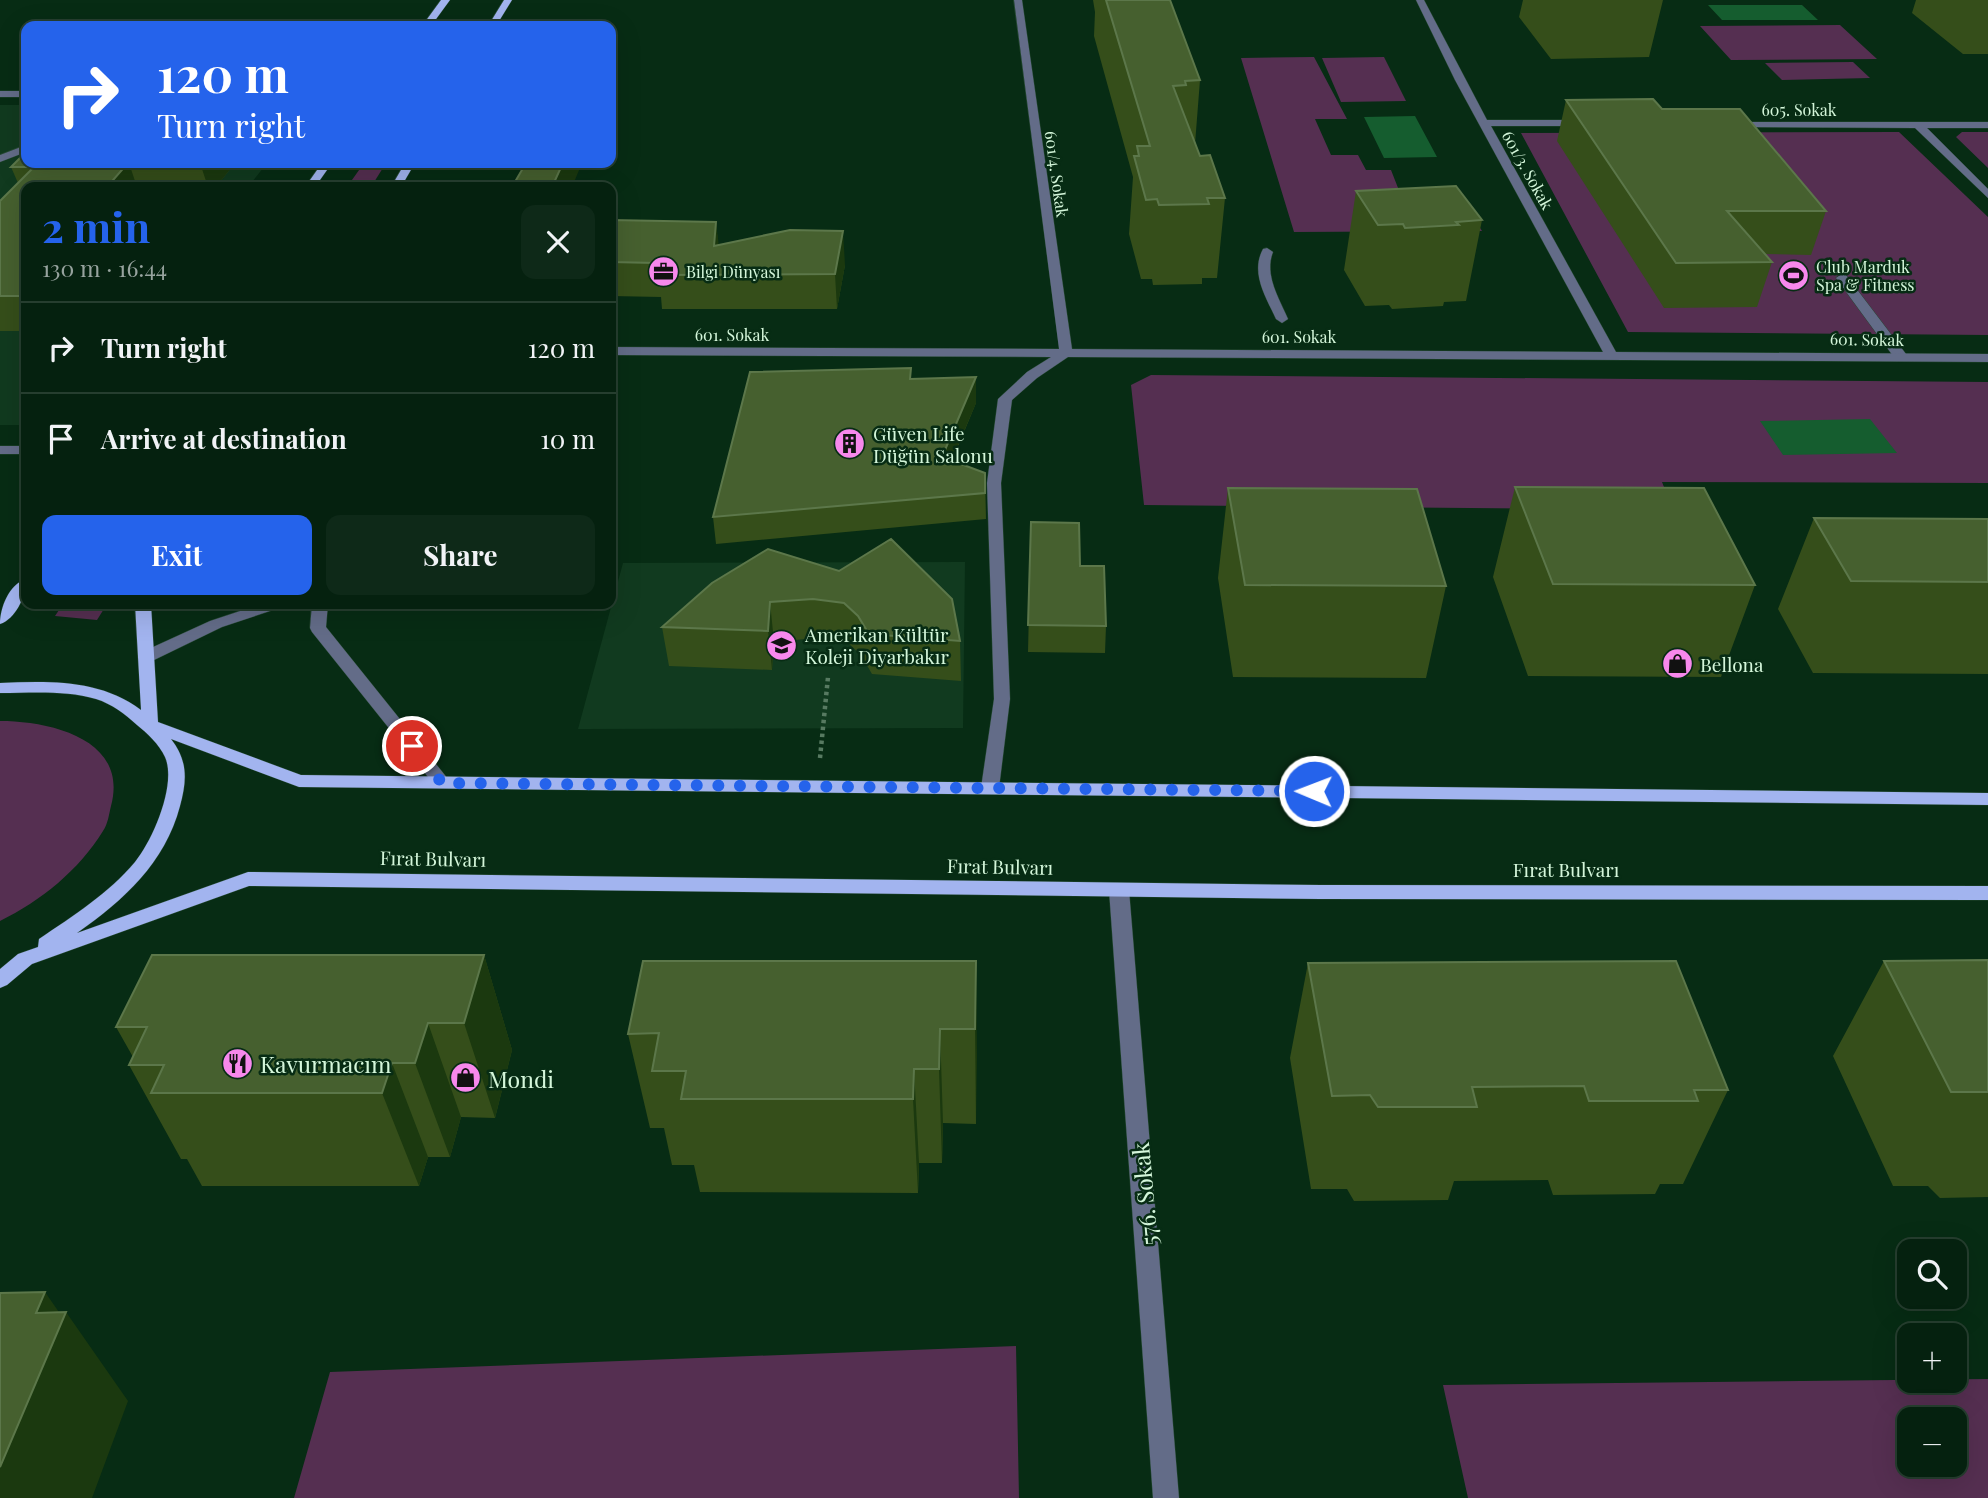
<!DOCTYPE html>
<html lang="en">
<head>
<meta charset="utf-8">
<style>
	:root { --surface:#05210f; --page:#0e2918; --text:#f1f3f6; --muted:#97a39e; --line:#263e2f; --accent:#2563eb }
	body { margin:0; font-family:"Playfair Display",serif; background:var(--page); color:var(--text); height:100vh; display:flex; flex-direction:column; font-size:26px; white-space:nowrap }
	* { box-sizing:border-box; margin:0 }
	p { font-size:23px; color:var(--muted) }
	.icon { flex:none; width:38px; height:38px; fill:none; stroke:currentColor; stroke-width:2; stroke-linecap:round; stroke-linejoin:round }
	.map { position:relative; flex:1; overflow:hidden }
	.sheet { position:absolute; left:21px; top:182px; width:595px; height:427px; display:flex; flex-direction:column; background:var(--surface); border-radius:14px; box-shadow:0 7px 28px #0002,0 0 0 2px var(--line) }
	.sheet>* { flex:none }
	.hud { position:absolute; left:21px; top:21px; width:595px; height:147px; border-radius:14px; box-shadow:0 7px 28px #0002,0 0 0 2px var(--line); background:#2563eb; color:#fff; overflow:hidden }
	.fabs { position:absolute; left:1897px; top:1239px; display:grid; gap:14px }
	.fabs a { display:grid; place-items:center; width:70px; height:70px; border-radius:14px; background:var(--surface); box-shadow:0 7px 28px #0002,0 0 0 2px var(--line); font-size:35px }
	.pin { position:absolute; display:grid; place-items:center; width:60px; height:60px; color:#fff; margin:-30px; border:4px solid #fff; border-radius:50%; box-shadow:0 2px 7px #0007 }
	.me { position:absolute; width:77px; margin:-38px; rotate:271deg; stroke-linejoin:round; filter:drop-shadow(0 0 5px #0008) }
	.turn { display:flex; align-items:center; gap:24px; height:147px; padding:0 21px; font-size:32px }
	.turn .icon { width:91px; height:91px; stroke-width:2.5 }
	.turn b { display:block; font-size:49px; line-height:60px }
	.round { display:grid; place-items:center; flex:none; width:74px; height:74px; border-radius:14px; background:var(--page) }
	.overview { display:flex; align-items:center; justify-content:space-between; height:119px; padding:0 21px }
	h1 { font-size:42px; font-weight:700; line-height:52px; color:var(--accent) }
	.cta { display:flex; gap:14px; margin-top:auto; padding:14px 21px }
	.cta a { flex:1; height:80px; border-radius:14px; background:var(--accent); color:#fff; font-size:28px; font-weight:700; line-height:80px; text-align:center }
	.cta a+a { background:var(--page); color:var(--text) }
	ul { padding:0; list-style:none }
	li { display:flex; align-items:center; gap:21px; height:91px; padding:0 21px; border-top:2px solid var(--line) }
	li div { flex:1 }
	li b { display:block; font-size:26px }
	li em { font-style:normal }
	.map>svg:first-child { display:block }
	.built { fill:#113a1f }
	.green { fill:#552f51; fill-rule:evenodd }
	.water { fill:#155d2f }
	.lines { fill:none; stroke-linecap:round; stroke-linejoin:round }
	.service-casing { stroke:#244830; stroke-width:1 }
	.minor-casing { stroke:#244830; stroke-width:1 }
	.primary-casing { stroke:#244830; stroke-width:1 }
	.path { stroke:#577a61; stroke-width:4.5; stroke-dasharray:3.5 3.5; stroke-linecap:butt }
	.service { fill:#636c88; fill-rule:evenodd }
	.minor { fill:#636c88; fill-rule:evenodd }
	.primary { fill:#a2b4ef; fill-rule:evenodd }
	.wall { fill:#354e1a }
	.shaded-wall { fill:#1b390f }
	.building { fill:#46602f; stroke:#5c774a; stroke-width:2 }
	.route { stroke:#2563eb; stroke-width:12; stroke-dasharray:0 21.6 }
	.labels { text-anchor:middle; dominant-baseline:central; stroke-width:5; stroke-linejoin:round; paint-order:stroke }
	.far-street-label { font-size:16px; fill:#d4f6da; stroke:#072c14 }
	.far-poi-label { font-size:16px; fill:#d4f6da; stroke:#072c14; text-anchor:start }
	.poi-label { font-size:19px; fill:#d4f6da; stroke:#072c14; text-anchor:start }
	.street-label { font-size:19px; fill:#d4f6da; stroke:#072c14 }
	.near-poi-label { font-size:23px; fill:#d4f6da; stroke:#072c14; text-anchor:start }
	.near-street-label { font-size:23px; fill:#d4f6da; stroke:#072c14 }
</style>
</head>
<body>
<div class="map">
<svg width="1988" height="1498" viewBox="0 0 1988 1498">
	<rect width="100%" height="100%" fill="#072c14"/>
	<path class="built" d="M0 105H26V163H267L248 187H26V425H0Z
		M965 562 963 728 578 729 623 563Z"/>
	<path class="green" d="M1840 25 1877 59 1731 60 1700 26Z
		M1314 57 1347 119H1315L1331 155H1358L1366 170H1391L1409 216 1472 215 1482 231 1294 232 1241 58Z
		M1384 57 1406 101 1341 102 1322 58Z
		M1853 62 1870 78 1782 80 1765 63Z
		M1899 132 1988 217V335L1628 332 1521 133Z
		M1962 132H1988V168L1956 137Z
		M364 163H386L371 187H347Z
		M1151 375 1988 382V483L1662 482 1673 510 1144 505 1131 385Z
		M63 604H107L97 620 55 616Z
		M0 721C50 721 129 739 111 806 109 814 108 824 103 831 79 870 41 901 0 921Z
		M1016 1346 1019 1498H294L330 1372Z
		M1988 1379V1498H1468L1443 1385ZM1909 1419H1955V1465H1909Z"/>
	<path class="water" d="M1708 5H1802L1818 20H1722Z
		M1415 116 1437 157 1384 158 1364 117Z
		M1870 419 1897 453 1783 455 1760 421Z"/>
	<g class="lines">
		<defs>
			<path id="service" d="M26 145V152L0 162V155Z
				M1267 248 1273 252C1264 275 1279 298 1288 319L1282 323 1276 319C1266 297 1250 273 1263 249Z
				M1842 274 1846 275 1906 354V360H1896L1836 278Z
				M261 604H284L282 607 222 627 152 661H140L138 657 140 653 210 621Z
				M312 604H328L326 627 448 779 451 783 448 787H436L312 632 310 628Z"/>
			<path id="minor" d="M1014 0H1022L1072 349 1603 352 1455 80 1416 0H1424L1487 120H1585L1590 123 1585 126H1491L1616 352 1988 354V362L1068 357 1037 378 1012 400 1001 483 1010 699 999 788 996 792H984L981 788 994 699 987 483 998 399 1027 372 1051 357 611 355V347L1059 349Z
				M0 91H26V97H0Z
				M1725 122H1988V128H1927L1988 189V198L1915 128 1729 127 1724 124Z
				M0 446H26V454H0Z
				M1119 883 1126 885 1129 890 1179 1498H1153L1109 890 1112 885Z"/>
			<path id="primary" d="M441 0H450L431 26H422Z
				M504 0H512L496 26H488Z
				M322 163H332L315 187H305Z
				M405 163H415L401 187H391Z
				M26 579C27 594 16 619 0 624 0 608 9 584 26 579Z
				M135 604H151L158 722 301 775 1988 793V805L299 787 171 739C188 761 187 780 180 806 165 863 124 900 77 933L248 872 1321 885 1988 886V900L1321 899 249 886 32 964 7 985 0 988V969L18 954 38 947 39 939C73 916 109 893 135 862 153 840 177 784 165 757 159 744 147 733 137 725 125 714 112 704 96 699 66 690 31 693 0 693V683C49 681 100 679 141 710Z"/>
		</defs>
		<use href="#service" class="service-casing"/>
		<use href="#minor" class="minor-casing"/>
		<use href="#primary" class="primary-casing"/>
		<path class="path" d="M820 758 828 677"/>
		<use href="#service" class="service"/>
		<use href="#minor" class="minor"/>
		<use href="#primary" class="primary"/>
	</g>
	<path class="wall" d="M1093 0H1170L1200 80 1195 144 1200 156 1225 198 1217 278H1202V284L1153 285 1152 279H1141L1129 234 1133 177 1094 36 1095 12Z
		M1523 0H1663L1649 57 1551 59 1519 17Z
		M1916 0H1988V54H1963L1912 13Z
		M1566 100 1662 109 1826 211 1811 255 1765 254 1772 262 1757 307 1664 308 1557 141Z
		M26 163H235L216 187H26V331H0V201L18 183 11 167Z
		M1356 191 1482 220 1466 301 1444 302 1443 306 1392 309 1389 305 1365 306 1344 270Z
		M611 220 716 222 718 245 845 265 837 309H662L661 297 611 296Z
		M911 379 976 403 952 461 985 473 986 519 716 544 713 517Z
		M1515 487 1755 585 1721 677 1528 676 1493 577Z
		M1228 488 1446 586 1426 678 1233 677 1218 578Z
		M1814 518 1988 519V674L1813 673 1778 609Z
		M1031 522 1080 566 1106 626 1105 653 1028 652Z
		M768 549 960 641 961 681 872 674 861 655 847 642 817 638 774 642 772 670 669 666 662 627Z
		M484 955 512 1050 495 1118 461 1117 450 1157H428L419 1186H202L187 1159H181L129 1065 133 1057 116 1027Z
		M1988 960V1197L1940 1198 1928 1186H1893L1833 1056 1884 961Z
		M976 961V1124L943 1123 942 1163H919L918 1193 700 1192 694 1165H672L664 1128H650L628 1034Z
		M1308 963 1728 1090 1683 1184H1660L1655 1194 1553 1195 1548 1180 1454 1181 1448 1200 1354 1201 1347 1189H1311L1290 1058Z"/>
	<path class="shaded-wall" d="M129 163 137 187H107Z
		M200 163H235L216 187H208Z
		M563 163H582L572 187H552Z
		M716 222 720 255 714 246Z
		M843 231 845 265 837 309 835 274Z
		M976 377V403L942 483V457Z
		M770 602 774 642 772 670 768 631Z
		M484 955 512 1050 495 1118 464 1023Z
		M976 961 977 1056 976 1124 975 1029Z
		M428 1023 461 1117 450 1157 415 1063Z
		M940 1029 943 1123 942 1163 939 1069Z
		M392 1063 428 1157 419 1186 382 1093Z
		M914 1069 919 1163 918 1193 913 1099Z
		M45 1292 63 1318 66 1312 128 1401 92 1498H0V1467L36 1313Z"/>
	<path class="building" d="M1106 0H1170L1200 80 1185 81 1186 85 1173 86 1200 156 1210 155 1225 198H1207L1209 204 1159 205 1157 199 1146 200 1134 156H1139L1137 146H1150Z
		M1653 99 1662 109H1740L1826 211H1727L1772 262 1676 263 1566 100Z
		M26 152V163H128L107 187H26V296H0V201L34 167H11Z
		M526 163H563L552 187H512Z
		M1456 186 1482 220 1456 222 1459 225 1405 228 1403 224 1378 225 1356 191Z
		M611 220 716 222 714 246 790 230 843 231 835 274 657 275 656 263 611 262Z
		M911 368 910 379 976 377 942 457 985 473V493L713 517 750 372Z
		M1515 487 1704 488 1755 585 1553 584Z
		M1228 488 1417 489 1446 586 1245 585Z
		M1814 518 1988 519V582L1851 581Z
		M1031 522 1079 523 1080 566H1104L1106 626 1028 625Z
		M891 539 952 599 960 641 869 634 858 616 844 603 813 599 770 602 768 631 662 627 712 583 768 549 839 571Z
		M152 955H484L464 1023H428L415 1063H392L382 1093H151L164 1065H129L147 1027H116Z
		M1988 960V1092H1951L1884 961Z
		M643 961H976L975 1029H940L939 1069H914L913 1099H681L686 1071H652L659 1033 628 1034Z
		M1676 961 1728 1090H1694L1698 1101H1589L1584 1086 1472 1087 1477 1107H1378L1370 1095 1332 1096 1308 963Z
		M45 1292 36 1313 66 1312 0 1467V1293Z"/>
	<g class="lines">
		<path class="route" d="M412 746 442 783 1314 791"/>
	</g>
	<defs>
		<symbol id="office-disc" viewBox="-11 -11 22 22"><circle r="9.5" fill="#f788ec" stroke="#072c14"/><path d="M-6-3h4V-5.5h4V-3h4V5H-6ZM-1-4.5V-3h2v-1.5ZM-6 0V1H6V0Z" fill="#111"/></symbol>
		<symbol id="stadium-disc" viewBox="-11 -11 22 22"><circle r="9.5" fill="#f788ec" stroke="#072c14"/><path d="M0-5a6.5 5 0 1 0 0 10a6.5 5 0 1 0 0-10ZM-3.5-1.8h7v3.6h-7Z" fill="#111"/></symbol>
		<symbol id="building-disc" viewBox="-11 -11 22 22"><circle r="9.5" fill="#f788ec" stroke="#072c14"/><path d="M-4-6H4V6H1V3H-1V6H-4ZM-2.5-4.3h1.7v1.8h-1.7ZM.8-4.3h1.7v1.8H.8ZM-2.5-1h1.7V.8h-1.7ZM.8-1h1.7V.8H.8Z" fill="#111"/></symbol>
		<symbol id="school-disc" viewBox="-11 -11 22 22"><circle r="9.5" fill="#f788ec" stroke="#072c14"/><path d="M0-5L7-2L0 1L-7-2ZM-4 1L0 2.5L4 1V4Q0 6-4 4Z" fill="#111"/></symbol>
		<symbol id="shop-disc" viewBox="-11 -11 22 22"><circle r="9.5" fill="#f788ec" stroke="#072c14"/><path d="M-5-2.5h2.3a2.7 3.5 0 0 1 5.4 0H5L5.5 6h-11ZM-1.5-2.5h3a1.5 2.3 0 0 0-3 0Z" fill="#111"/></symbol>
		<symbol id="restaurant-disc" viewBox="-11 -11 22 22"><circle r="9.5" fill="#f788ec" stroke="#072c14"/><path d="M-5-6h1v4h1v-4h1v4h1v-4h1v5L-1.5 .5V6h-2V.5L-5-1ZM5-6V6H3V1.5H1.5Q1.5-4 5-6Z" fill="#111"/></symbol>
	</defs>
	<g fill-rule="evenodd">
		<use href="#office-disc" x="646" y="254" width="35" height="35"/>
		<use href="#stadium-disc" x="1776" y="258" width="35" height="35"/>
		<use href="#building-disc" x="832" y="426" width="35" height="35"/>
		<use href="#school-disc" x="764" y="628" width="35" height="35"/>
		<use href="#shop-disc" x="1660" y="646" width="35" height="35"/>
		<use href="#restaurant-disc" x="220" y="1046" width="35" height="35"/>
		<use href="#shop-disc" x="448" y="1060" width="35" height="35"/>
	</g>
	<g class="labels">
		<g class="far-street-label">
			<text x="1799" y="109">605. Sokak</text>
			<text transform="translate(1528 170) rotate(61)">601/3. Sokak</text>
			<text transform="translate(1057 174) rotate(82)">601/4. Sokak</text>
			<text x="732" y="334">601. Sokak</text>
			<text x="1299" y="336">601. Sokak</text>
			<text transform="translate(1867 339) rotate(1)">601. Sokak</text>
		</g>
		<g class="far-poi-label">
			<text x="1816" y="266">Club Marduk<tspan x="1816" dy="18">Spa &amp; Fitness</tspan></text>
			<text x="686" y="271">Bilgi Dünyası</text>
		</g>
		<g class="poi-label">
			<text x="873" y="433">Güven Life<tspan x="873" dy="22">Düğün Salonu</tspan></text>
			<text x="805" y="634">Amerikan Kültür<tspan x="805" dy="22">Koleji Diyarbakır</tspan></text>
			<text x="1700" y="664">Bellona</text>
		</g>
		<g class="street-label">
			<text transform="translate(433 858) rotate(1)">Fırat Bulvarı</text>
			<text transform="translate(1000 866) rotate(1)">Fırat Bulvarı</text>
			<text x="1566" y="869">Fırat Bulvarı</text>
		</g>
		<g class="near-poi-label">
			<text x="260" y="1063">Kavurmacım</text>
			<text x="488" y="1078">Mondi</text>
		</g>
		<g class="near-street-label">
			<text transform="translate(1144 1194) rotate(-95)">576. Sokak</text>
		</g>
	</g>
</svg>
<div class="fabs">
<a><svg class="icon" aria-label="search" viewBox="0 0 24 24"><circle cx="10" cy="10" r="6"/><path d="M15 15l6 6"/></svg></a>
<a>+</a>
<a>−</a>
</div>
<div class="pin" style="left:412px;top:746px;background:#d93025"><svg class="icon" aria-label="arrive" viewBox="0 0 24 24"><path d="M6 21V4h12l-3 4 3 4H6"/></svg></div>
<svg class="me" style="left:1314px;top:791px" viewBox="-20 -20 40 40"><circle r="17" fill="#2563eb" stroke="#fff" stroke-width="3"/><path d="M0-11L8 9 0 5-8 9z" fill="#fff"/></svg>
<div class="hud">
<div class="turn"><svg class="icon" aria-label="right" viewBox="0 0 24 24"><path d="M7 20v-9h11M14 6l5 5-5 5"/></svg><div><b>120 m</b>Turn right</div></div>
</div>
<section class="sheet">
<div class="overview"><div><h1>2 min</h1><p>130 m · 16:44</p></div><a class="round"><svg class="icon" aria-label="close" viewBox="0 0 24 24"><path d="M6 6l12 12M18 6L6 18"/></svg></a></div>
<ul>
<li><svg class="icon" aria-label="right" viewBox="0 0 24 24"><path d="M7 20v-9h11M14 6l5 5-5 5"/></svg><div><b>Turn right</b></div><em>120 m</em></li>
<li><svg class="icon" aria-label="arrive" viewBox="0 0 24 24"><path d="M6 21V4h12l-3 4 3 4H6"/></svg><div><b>Arrive at destination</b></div><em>10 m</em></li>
</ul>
<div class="cta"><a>Exit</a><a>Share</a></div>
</section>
</div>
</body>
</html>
